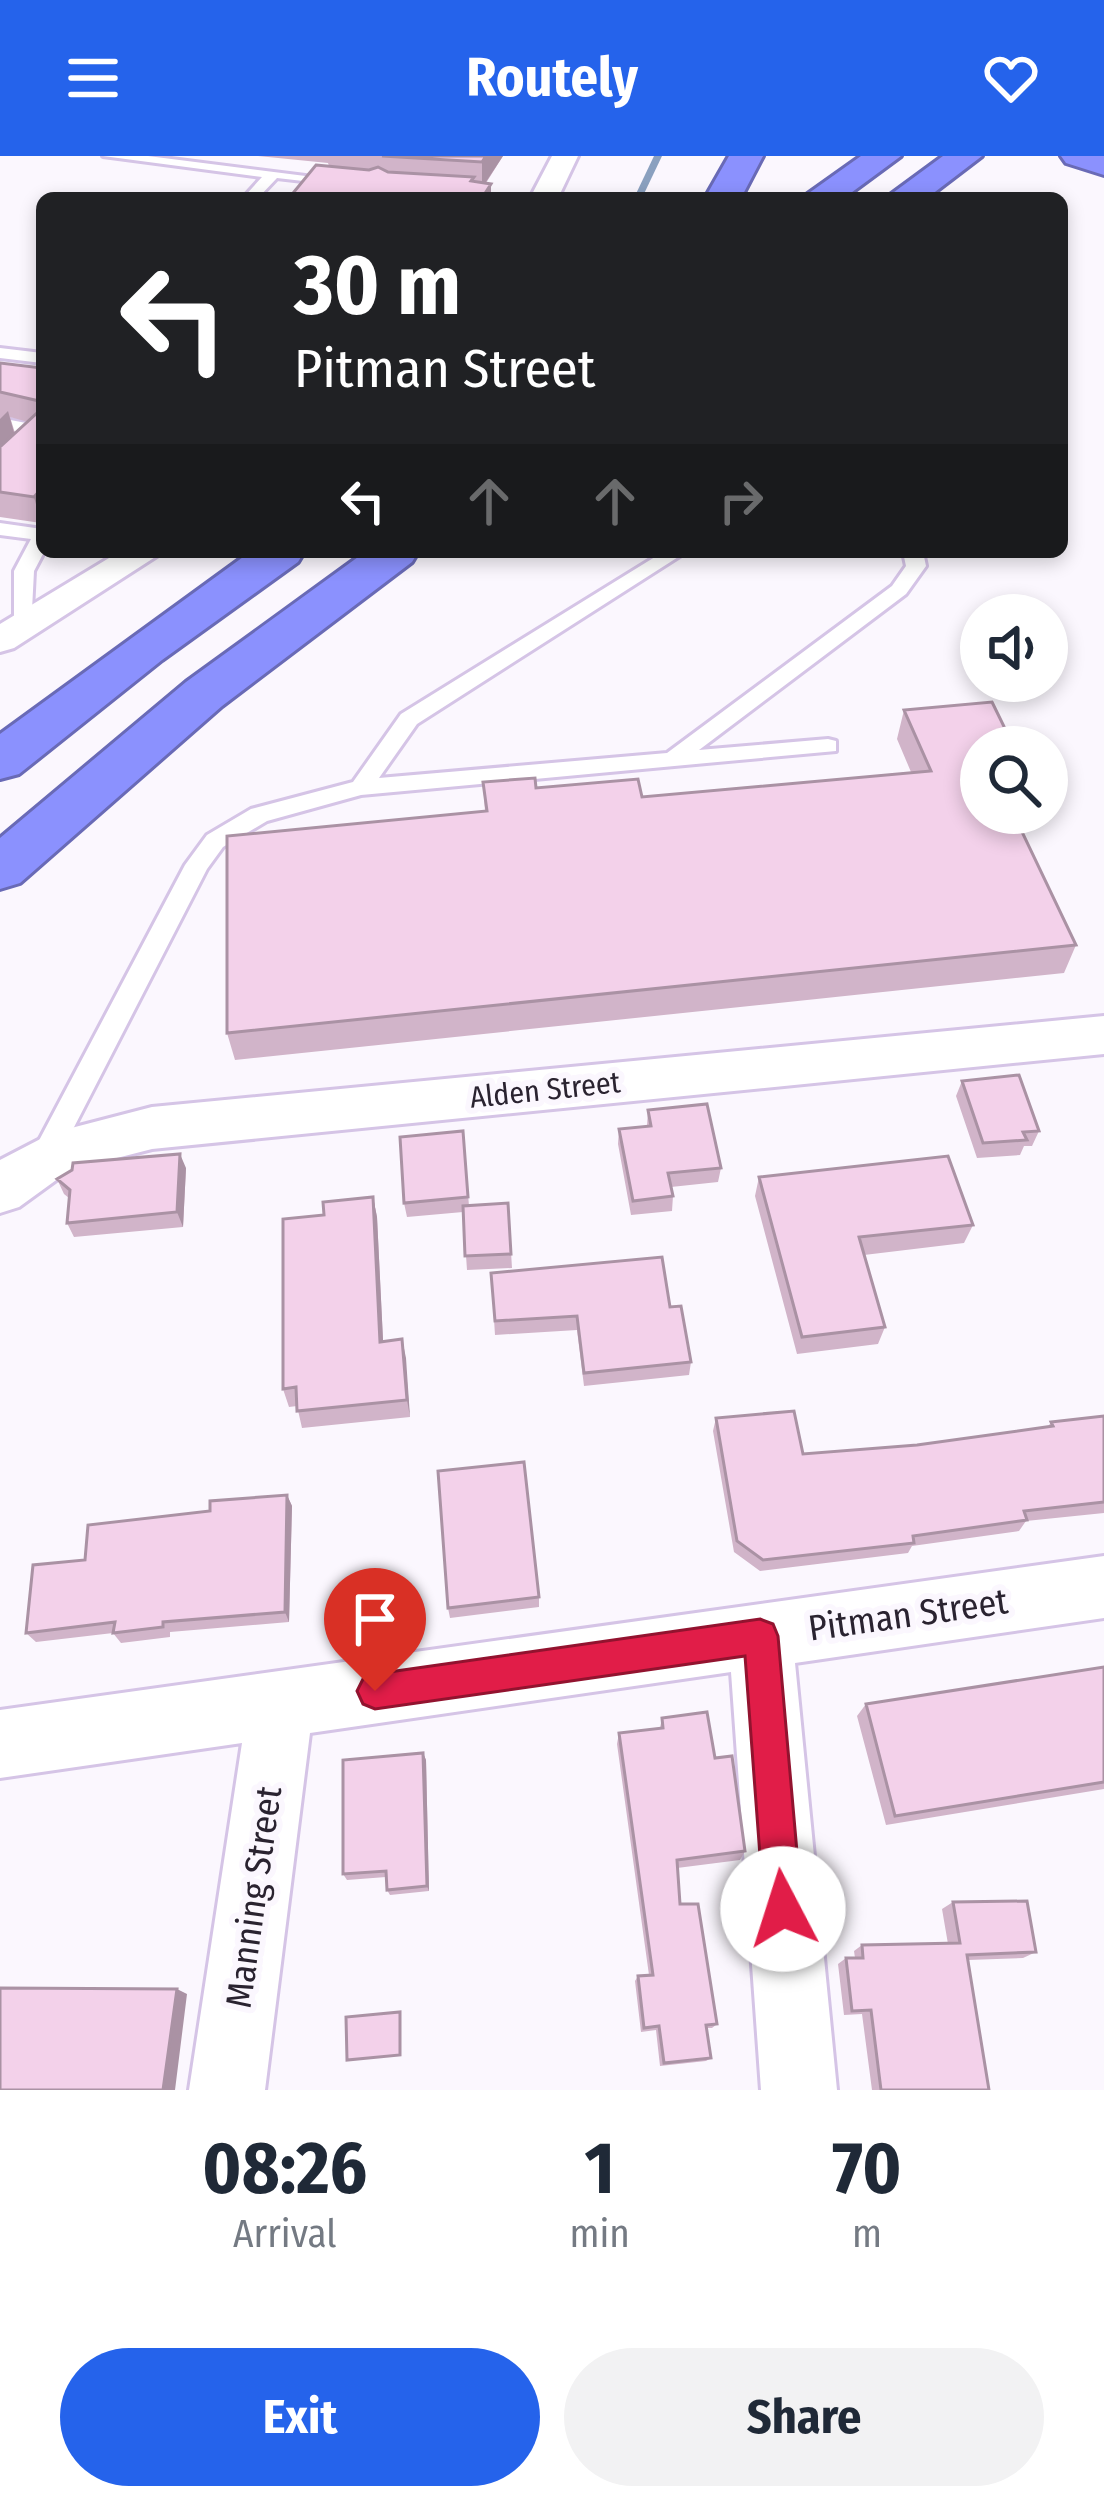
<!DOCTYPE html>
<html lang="en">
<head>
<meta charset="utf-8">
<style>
	:root { --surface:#fff; --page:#f2f2f3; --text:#1f2937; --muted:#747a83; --accent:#2563eb }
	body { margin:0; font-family:"Fira Sans Condensed",sans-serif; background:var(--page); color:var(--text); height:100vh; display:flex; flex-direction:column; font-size:45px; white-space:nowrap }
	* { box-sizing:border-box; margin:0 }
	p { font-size:39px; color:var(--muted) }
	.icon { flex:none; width:66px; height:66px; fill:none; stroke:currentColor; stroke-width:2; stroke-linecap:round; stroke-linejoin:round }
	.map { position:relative; height:1934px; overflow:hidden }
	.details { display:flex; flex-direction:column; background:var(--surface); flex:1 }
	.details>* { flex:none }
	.hud { position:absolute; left:36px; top:36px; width:1032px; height:366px; border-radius:18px; box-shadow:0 6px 18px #0003; background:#202124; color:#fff; overflow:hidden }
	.buttons { position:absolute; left:960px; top:438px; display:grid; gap:24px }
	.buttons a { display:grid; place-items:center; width:108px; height:108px; border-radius:50%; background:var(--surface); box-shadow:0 6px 18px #0003; font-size:60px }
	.pin { position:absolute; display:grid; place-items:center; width:102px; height:102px; color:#fff; margin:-123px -51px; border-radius:50% 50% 50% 0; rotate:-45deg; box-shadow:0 0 12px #0007 }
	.pin .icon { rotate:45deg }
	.me { position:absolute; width:132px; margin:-66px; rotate:355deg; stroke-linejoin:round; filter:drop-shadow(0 0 9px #0008) }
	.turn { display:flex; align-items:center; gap:42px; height:252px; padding:0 60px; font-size:54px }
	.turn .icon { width:156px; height:156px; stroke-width:2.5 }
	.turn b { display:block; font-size:84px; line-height:102px }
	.lanes { display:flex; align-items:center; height:114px; padding:0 60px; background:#0003; justify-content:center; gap:60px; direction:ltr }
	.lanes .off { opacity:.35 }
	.eta { display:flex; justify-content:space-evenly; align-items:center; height:204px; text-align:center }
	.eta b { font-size:72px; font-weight:700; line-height:84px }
	.action { display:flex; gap:24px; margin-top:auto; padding:24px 60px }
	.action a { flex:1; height:138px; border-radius:72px; background:var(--accent); color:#fff; font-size:48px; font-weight:700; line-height:138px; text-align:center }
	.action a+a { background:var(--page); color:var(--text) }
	header { display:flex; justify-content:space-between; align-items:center; height:156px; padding:0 60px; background:var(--accent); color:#fff; font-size:54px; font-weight:700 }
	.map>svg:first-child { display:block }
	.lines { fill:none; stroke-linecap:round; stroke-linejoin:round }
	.stream { fill:#8aa0bf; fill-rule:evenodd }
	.service-casing { stroke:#d5c4e6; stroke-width:6 }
	.minor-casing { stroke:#d5c4e6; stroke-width:6 }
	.motorway-casing { stroke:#696ab6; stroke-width:6 }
	.service { fill:#fff; fill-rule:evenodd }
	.minor { fill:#fff; fill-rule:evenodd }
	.motorway { fill:#8b91fe; fill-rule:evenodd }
	.wall { fill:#d1b4c9; fill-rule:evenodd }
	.shaded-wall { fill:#aa92a4 }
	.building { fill:#f3d1ea; stroke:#aa92a4; stroke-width:3 }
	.route { fill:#e11d48; stroke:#92132f; stroke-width:3 }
	.labels { text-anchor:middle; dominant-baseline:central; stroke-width:12; stroke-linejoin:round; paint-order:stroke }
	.street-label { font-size:30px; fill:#2a2330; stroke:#fbf7fe }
	.near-street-label { font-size:36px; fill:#2a2330; stroke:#fbf7fe }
</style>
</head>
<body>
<header><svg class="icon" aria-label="menu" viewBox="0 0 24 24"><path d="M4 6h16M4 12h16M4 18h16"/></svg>Routely<svg class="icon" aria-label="heart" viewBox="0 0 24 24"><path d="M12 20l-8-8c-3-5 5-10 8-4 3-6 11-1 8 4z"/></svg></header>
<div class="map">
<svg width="1104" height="1934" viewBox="0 0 1104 1934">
	<rect width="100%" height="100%" fill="#fbf7fe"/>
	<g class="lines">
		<path class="stream" d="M654 0H662L642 42H634Z"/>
		<defs>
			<path id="service" d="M103 0H148L345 25 338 29 277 22 258 42H243L262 21Z
				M449 34 506 42 454 41 447 37Z
				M0 192 42 197V207L0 202Z
				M0 262 42 270V278L0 319V303L24 277 0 272Z
				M0 367 42 373 44 396 34 415 31 473H17L14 469V415L31 383 0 379Z
				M663 396H686L417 568 379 622 667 597 892 430 906 410 903 396H923L926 410 906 438 699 594 828 583 836 585V595L361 639 267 665 223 691 207 713 54 1010H34L30 1002 34 994 185 709 207 679 251 653 353 626 401 558Z"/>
			<path id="minor" d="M552 0H578L558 42H530Z
				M119 396H163L14 492 0 496V468Z
				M1104 860V898L152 993 70 1014 19 1051 0 1057V1004L52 977 152 951Z
				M1104 1400V1462L795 1507 837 1934H761L731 1516 310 1577 265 1934H189L242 1587 0 1622V1554Z"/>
			<path id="motorway" d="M729 0H763L741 42H705Z
				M861 0H901L844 42H802Z
				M943 0H982L927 42H886Z
				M1061 0H1104V19L1066 7Z
				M250 396H304L298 406 162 504 19 618 0 623V578Z
				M365 396H418L412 406 222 550 20 727 0 733V682L186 526Z"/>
		</defs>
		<use href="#service" class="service-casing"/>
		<use href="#minor" class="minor-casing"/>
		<use href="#motorway" class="motorway-casing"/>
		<use href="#service" class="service"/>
		<use href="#minor" class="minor"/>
		<use href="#motorway" class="motorway"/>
	</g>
	<path class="wall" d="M258 0H503L486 27 491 28V42H289L329 10 328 7Z
		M0 207 42 212 41 367 0 361ZM10 261 21 264 28 266 15 277Z
		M904 554 981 591 1076 789 1064 817 235 904 227 877 485 655 483 626 642 641 911 616 897 583Z
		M962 925 1039 975 1032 990H1024L1020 999 977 1002 956 940Z
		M648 954 721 1012 718 1026 671 1031 673 1040 672 1055 631 1059 618 988 619 973 647 970Z
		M463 975 469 1050 508 1047 512 1112 467 1114 463 1056 407 1061 404 1047Z
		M186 1012 183 1071 74 1081 67 1067 69 1042 64 1038 57 1023Z
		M759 1021 973 1069 964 1087 864 1099 885 1171 878 1188 797 1198 755 1040Z
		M373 1041 377 1061 383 1185 402 1183 410 1261 302 1272 297 1250 289 1251 283 1233 324 1059Z
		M491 1117 670 1151 691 1206 689 1219 584 1230 577 1174 495 1179Z
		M1104 1260V1357L1026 1365 1019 1375 912 1390 908 1397 760 1415 734 1396 713 1275 716 1262 803 1298 917 1289 1048 1271 1051 1266Z
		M287 1339 292 1350 289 1466 170 1476V1481L121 1487 113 1477 36 1486 26 1477 85 1404 210 1355Z
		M539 1441V1451L450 1462 448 1452Z
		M1104 1511V1633L886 1669 857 1560 866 1548Z
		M662 1562 715 1602 745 1695 740 1704 677 1712 680 1748 717 1868 712 1872H706L711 1902 706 1905 660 1910 656 1874 641 1876 635 1825 638 1820 649 1819 617 1588 619 1577 660 1572Z
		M423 1597 426 1604 429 1735 390 1739 387 1734 386 1721 347 1724 343 1718Z
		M953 1746 1036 1796 1023 1802 968 1804 989 1934H872L862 1858 844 1859 838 1808 846 1802H855L854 1795 862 1789 948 1788 942 1753Z"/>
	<path class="shaded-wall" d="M486 0H503L482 32V6Z
		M491 28V42H482Z
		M8 255 15 280 0 298V263Z
		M42 332V366L41 367 34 341Z
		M180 998 186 1012 183 1071 177 1056Z
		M373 1041 377 1061 384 1204 380 1186Z
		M402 1183 406 1202 410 1261 407 1244Z
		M287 1339 292 1350 289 1466 285 1456Z
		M423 1597 426 1604 429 1735 427 1730Z
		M177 1833 187 1838 175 1934H163Z"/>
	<path class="building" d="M382 0H486L482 6Z
		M316 9 369 14 378 11 388 16 474 21 471 25 491 28 482 42H289Z
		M0 207 42 212V332L34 341 0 336V291L38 256 39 245 0 236Z
		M992 546 1014 591H981V657H1013L1076 789 227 877V680L487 655 483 626 535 622 536 632 638 623 642 641 931 615 904 554Z
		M1019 919 1039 975 1023 976 1027 984 983 987 962 925Z
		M707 948 721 1012 668 1017 673 1040 633 1045 619 973 651 970 648 954Z
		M463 975 468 1041 404 1047 400 981Z
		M180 998 177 1056 67 1067 70 1034 57 1023 72 1014 73 1007Z
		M948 1000 973 1069 859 1081 885 1171 802 1181 759 1021Z
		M373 1041 380 1186 402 1183 407 1244 297 1255 296 1231 283 1233V1063L324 1059 323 1046Z
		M508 1047 511 1098 465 1100 463 1050Z
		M662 1101 670 1151 681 1150 691 1206 584 1217 577 1160 495 1165 491 1117Z
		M794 1255 803 1298 917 1289 1053 1270 1051 1266 1104 1260V1346L1024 1355 1027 1364 913 1380 914 1387 763 1404 737 1385 716 1262Z
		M524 1306 539 1441 448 1452 438 1315Z
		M287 1339 285 1456 163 1466V1471L113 1477 115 1466 26 1477 33 1409 85 1404 88 1369 210 1355V1345Z
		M1104 1511V1626L895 1660 866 1548Z
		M707 1556 715 1602 732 1600 745 1695 677 1704 680 1748H698L717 1868 706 1869 711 1902 664 1907 659 1870 644 1872 638 1820 653 1819 619 1577 663 1572 662 1562Z
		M423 1597 427 1730 387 1734 386 1715 343 1718V1604Z
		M1027 1745 1036 1796 967 1799 989 1934H881L871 1854 852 1855 846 1802H863L862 1789 960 1787 953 1746Z
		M0 1832 177 1833 163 1934H0Z
		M400 1856V1899L347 1904 346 1861Z"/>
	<path class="route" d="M760 1463 773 1468 778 1480 802 1753 797 1766 783 1772 770 1766 764 1753 745 1500 375 1553 363 1548 357 1535 363 1523 375 1518Z"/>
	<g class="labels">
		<g class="street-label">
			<text transform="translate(545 934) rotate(-6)">Alden Street</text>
		</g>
		<g class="near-street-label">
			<text transform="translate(908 1459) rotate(-8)">Pitman Street</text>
			<text transform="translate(254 1741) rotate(-82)">Manning Street</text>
		</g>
	</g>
</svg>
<div class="buttons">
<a><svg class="icon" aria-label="sound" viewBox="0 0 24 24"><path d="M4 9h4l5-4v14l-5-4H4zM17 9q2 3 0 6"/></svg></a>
<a><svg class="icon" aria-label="search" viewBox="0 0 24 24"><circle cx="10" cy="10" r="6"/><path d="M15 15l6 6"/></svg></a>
</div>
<div class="pin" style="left:375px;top:1535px;background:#d93025"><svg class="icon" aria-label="arrive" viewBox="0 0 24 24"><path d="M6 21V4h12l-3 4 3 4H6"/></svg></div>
<svg class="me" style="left:783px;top:1753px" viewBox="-20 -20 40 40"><circle r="19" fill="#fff"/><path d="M0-13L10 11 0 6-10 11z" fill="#e11d48"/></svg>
<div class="hud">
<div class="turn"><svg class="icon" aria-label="left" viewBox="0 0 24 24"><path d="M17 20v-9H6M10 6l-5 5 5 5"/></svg><div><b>30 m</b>Pitman Street</div></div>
<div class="lanes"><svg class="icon" aria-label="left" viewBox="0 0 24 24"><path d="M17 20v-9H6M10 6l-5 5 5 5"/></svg><svg class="icon off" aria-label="ahead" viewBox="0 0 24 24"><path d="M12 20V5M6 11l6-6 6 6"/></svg><svg class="icon off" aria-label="ahead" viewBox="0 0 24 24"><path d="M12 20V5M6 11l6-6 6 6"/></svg><svg class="icon off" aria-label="right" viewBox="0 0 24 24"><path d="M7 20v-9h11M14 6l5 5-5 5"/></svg></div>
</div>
</div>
<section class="details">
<div class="eta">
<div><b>08:26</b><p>Arrival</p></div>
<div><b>1</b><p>min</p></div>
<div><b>70</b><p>m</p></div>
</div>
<div class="action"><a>Exit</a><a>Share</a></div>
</section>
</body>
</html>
